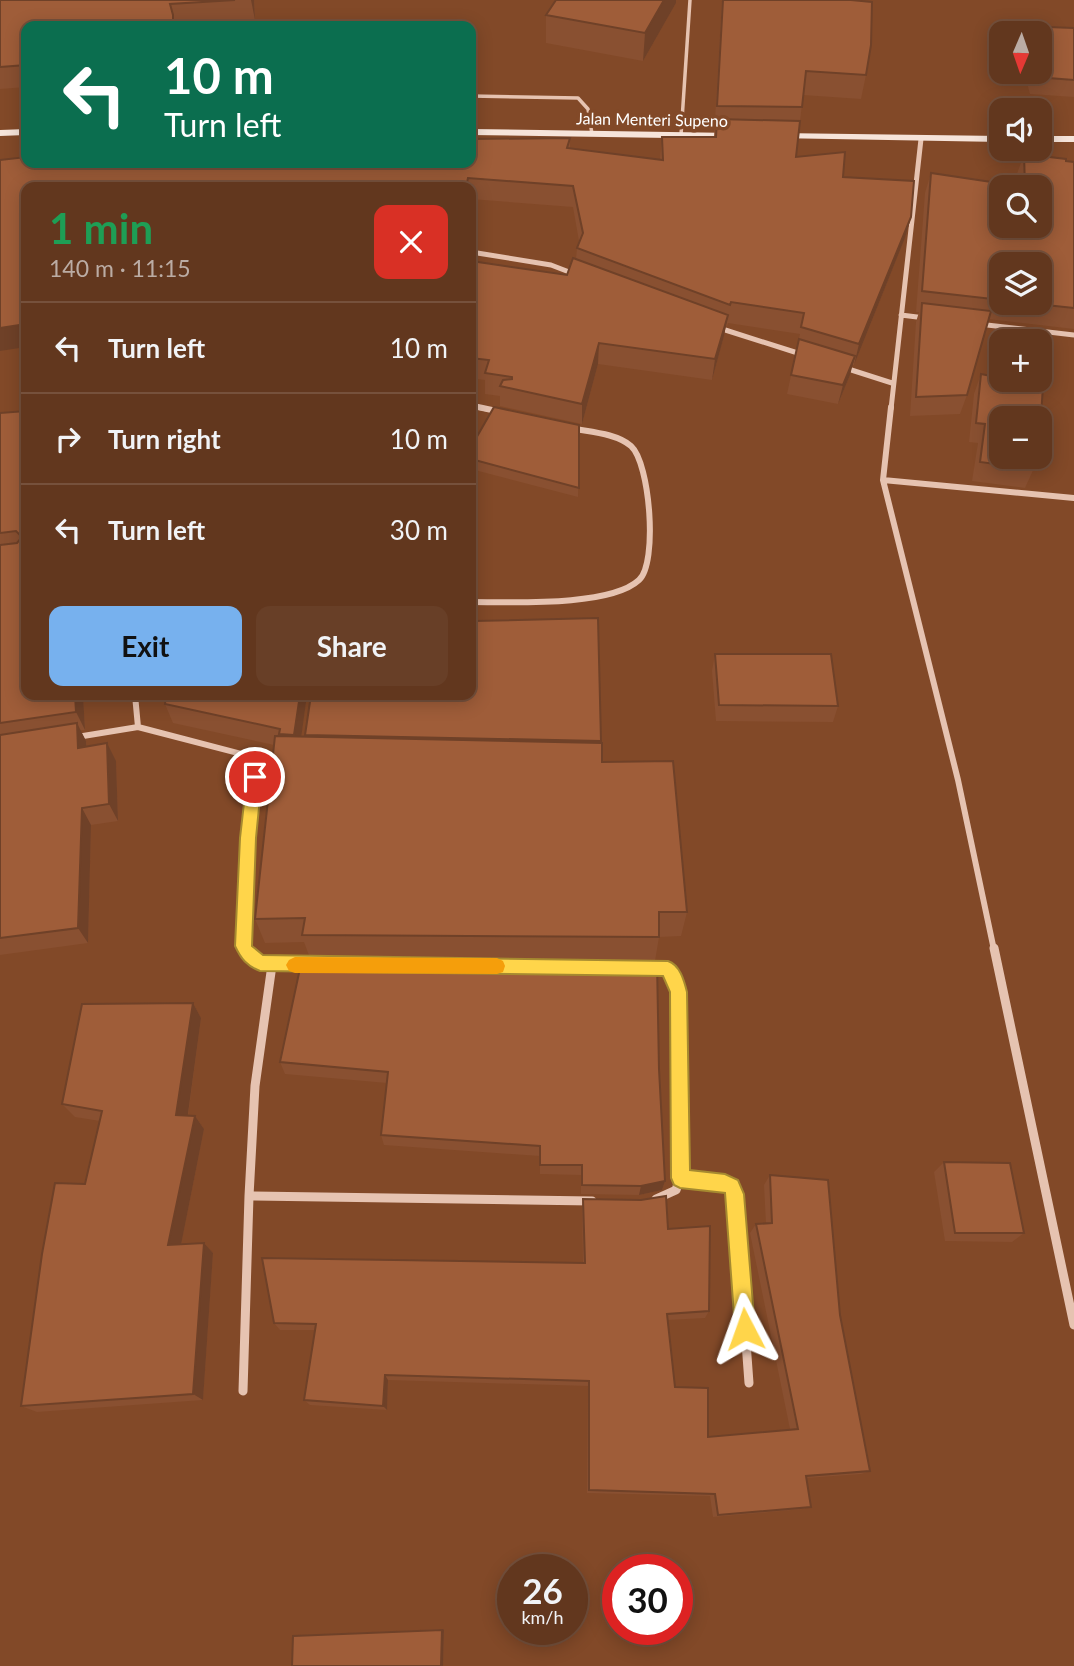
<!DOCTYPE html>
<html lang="en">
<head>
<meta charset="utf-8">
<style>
	:root { --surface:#62371e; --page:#683f27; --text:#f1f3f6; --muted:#bbaca4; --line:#76513c; --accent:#77b1ee }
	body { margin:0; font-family:Lato,sans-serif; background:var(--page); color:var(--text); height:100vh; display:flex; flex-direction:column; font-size:26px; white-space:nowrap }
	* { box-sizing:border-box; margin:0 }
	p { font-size:23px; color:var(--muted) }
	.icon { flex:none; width:38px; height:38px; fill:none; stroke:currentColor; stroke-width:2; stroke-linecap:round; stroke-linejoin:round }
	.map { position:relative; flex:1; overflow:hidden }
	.details { position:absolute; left:21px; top:182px; width:455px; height:518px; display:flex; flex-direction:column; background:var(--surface); border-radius:14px; box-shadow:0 4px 18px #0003,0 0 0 2px var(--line) }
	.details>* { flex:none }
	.banner { position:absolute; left:21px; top:21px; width:455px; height:147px; border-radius:14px; box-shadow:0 4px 18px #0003,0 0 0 2px var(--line); background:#0b6e4f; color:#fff; overflow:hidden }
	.needle { width:46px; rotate:182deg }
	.buttons { position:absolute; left:989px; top:21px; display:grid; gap:14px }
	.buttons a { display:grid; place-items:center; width:63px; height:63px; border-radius:14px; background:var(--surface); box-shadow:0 4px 18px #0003,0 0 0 2px var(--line); font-size:35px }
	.speed { position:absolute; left:497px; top:1554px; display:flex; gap:14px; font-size:35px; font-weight:700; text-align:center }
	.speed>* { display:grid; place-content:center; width:91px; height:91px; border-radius:50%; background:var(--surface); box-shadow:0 4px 18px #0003,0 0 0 2px var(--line); line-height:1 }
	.speed small { font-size:18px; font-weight:400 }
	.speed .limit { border:10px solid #d22; background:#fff; color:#111 }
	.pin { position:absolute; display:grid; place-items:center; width:60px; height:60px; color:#fff; margin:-30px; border:4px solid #fff; border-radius:50%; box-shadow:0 2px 7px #0007 }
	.me { position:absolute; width:77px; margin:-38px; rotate:356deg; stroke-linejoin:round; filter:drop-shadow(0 0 5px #0008) }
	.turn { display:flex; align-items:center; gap:24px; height:147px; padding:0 28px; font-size:32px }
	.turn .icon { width:91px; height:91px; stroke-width:2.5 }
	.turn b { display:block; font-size:49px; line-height:60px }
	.round { display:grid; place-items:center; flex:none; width:74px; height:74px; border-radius:14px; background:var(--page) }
	.summary { display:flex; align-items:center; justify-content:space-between; height:119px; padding:0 28px }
	h1 { font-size:42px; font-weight:700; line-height:52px; color:#1e9e55 }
	.cta { display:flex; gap:14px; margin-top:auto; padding:14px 28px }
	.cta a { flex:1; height:80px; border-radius:14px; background:var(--accent); color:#111; font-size:28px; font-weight:700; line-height:80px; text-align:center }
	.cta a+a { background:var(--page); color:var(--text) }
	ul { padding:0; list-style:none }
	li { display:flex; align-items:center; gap:21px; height:91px; padding:0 28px; border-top:2px solid var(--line) }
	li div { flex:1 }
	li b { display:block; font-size:26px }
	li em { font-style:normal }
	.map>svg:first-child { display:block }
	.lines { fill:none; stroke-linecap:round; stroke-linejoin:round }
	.lane { stroke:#e6c3b1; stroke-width:3.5 }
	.street-far2 { stroke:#e6c3b1; stroke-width:5 }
	.street-far1 { stroke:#e6c3b1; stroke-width:6 }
	.street { stroke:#e6c3b1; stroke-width:9 }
	.secondary { fill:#f6e4da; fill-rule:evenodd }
	.wall { fill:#895031; fill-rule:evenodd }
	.shaded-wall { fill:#6f4128 }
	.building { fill:#9f5d39; stroke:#6f4128; stroke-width:2; fill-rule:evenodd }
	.route { fill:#ffd54a; stroke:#a68a30; stroke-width:2 }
	.slow { fill:#f59e0b }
	.labels { text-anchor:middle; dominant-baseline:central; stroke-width:7; stroke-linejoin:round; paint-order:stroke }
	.far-street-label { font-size:16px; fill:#fff; stroke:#824928 }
</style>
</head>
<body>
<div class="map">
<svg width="1074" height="1666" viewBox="0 0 1074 1666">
	<rect width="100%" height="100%" fill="#824928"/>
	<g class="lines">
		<path class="lane" d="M471 96 578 98 588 109 592 134
			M681 135 690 0"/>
		<path class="street-far2" d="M471 252 551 265 577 275
			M901 315 925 318
			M978 324 1074 335
			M719 328 804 355
			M842 367 892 383
			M471 406 487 409
			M891 409 921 139"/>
		<path class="street-far1" d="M478 407 501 412
			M891 407 883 480 958 780 994 950
			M883 480 1074 498
			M471 602C511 602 610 607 639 580 658 563 650 463 631 446 616 433 589 432 570 428
			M138 727 257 758 281 759
			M77 737 138 727 135 695
			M246 950 248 838 257 758"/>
		<path class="street" d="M245 948 255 960 272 965 255 1086 249 1196 592 1201
			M994 948 1074 1325
			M272 965H310
			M651 967 668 968 679 992 680 1178 676 1190 656 1199
			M680 1178 725 1184 735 1193 749 1383
			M243 1391 249 1196"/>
		<path class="secondary" d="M26 129V135L0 136V130Z
			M471 129 734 133 739 136 734 139 471 135Z
			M778 133 1001 136V142L775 138 773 136Z
			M1040 136H1074V142H1040Z"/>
	</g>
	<path class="wall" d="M0 0H254L255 20 176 26H26V87L0 89Z
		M556 0H676V3L643 61 546 43V15Z
		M722 0H851L866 75 861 99 803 95 796 157 843 177 911 217 905 238 854 365H852L850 375 838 404 787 394 800 334 728 323 727 326 726 325 724 336 712 380 598 364 582 424 500 406V396L485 394V380L471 378V261L567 275 576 259 577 248 579 241 573 207 471 199V187H26L471 163 570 138V148L660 159 662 137H714Z
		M1021 26 1074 28V97L1030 94 1024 72H1040V33H1019Z
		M1024 154 1074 162V329L988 319 967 395 960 414 910 416 916 322 919 312H916L925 193 931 173 1018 186 1017 174ZM1001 264 1040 303H1001Z
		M981 374 1039 457 1025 488 972 481 978 443 969 442 974 394Z
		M26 411V695H83L85 730H80L86 741 87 747 116 761 118 821 91 825 88 943 0 955V413Z
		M579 425 578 497 471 469V447Z
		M471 528 474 621 598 618 602 762 687 912 681 936 659 937 655 961 310 958 304 942 265 943 255 919 274 745 173 723 165 704 166 695H307L301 737H306L305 735Z
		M715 654 838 706 833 722 716 721 712 671Z
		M193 1003 201 1018 188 1116H195L204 1129 181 1245 204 1243 213 1253 203 1400 37 1412 21 1406 85 1184 100 1121 75 1117 62 1104Z
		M280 1062 659 1069 665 1181 662 1190 639 1195 581 1194V1175L540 1174V1156L384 1145 381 1135 387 1083 285 1074Z
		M944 1162 1024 1233 1012 1242 945 1241 934 1172Z
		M770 1175 840 1315 870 1471 861 1474 806 1478 811 1507 803 1509 713 1517 710 1496 587 1493 588 1386 388 1380 387 1410 310 1405 304 1400 315 1330H280L274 1323 583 1263 582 1208 583 1199 668 1229 709 1311 705 1318 668 1320 675 1387 708 1437 790 1429 750 1233 756 1224H766L764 1185Z
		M444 1629 443 1666 293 1636 300 1635Z"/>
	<path class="shaded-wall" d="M251 0H254L255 20Z
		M664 0H676V3L643 61 645 33Z
		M911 217 905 238 854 365 859 344Z
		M728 315 724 336 712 380 715 359Z
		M26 324V347L0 351V328Z
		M599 343 598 364 582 424V404Z
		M855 356 850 375 838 404 843 385Z
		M471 528 475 641 471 597Z
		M75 695H83L85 730 76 712Z
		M300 695H307L299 753 294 735Z
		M77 723 86 741 88 766 78 748Z
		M107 743 116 761 118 821 109 804Z
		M82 808 91 825 88 943 78 928Z
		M193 1003 201 1018 186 1128 176 1115Z
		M195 1116 204 1129 179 1255 168 1245Z
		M665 1181 662 1190 639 1195 641 1186Z
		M204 1243 213 1253 203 1400 193 1394Z
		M385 1375 388 1380 387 1410 383 1406Z
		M444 1629 443 1666H441L442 1630Z"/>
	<path class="building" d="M0 0H235L170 4 173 15V26H26V65L0 67Z
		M556 0H664L645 33 546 15Z
		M723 0H851L872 2 871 45 866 75 806 71 802 107 717 106Z
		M1021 26 1074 28V80L1036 77 1034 72H1040V33H1023Z
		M717 119 800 121 796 157 845 152 843 177 914 181 911 217 859 344 801 327 804 313 731 302 730 305 577 248 583 233 573 186 468 178 466 187H26V324L0 328V160L26 157V163H471V139L570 138 567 148 663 160 662 137H716Z
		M1024 154 1066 159V161L1074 162V308L1027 303H1040V264H1001V300L922 291 931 173 1025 187ZM1001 187H1040V226H1001Z
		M573 258 728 315 715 359 599 343 582 404 500 386 503 380 512 379V377L485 373 489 360 471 358V261L567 275Z
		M922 303 991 311 967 395 916 397Z
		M799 339 855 356 843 385 791 375Z
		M981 374 1001 378V380H1011L1043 385 1040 433 1049 434 1040 455V418H1001V457H1039L1033 469 980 462 985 424 976 423Z
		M494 407 579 425V488L471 459V447Z
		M26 411V695H75L76 712 0 723V545L17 543 22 537 16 531 0 533V413Z
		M471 537 472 576H471Z
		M471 587 472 588 474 621 598 618 601 741 305 735 311 695H471Z
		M715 654H831L838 706 719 705Z
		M166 695H300L294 735 279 734 280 729 165 704Z
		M77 723 78 748 107 743 109 804 82 808 78 928 0 938V735Z
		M275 736 602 743V762L673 761 687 912H659V937L302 935 305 918 255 919Z
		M302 959 657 962 659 1069 665 1181 641 1186 582 1185V1165H540V1146L381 1135 388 1072 280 1062Z
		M193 1003 176 1115 195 1116 168 1245 204 1243 193 1394 21 1406 42 1254 55 1183 85 1184 102 1111 62 1104 82 1004Z
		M944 1162 1010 1163 1024 1233H955Z
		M770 1175 828 1180 840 1315 870 1471 806 1476 811 1507 718 1515 715 1494 589 1490V1381L385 1375 383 1406 304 1400 316 1324 274 1323 262 1258 585 1263 583 1199 641 1200 666 1196 668 1229 710 1226 709 1311 667 1314 675 1387 708 1388V1437L798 1429 756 1224 772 1223Z
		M442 1630 441 1666H292L293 1636Z"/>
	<path class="route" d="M255 771 262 777 256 838 252 946 263 955 668 961C680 965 684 980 687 992L690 1170 725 1174 738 1180 744 1194 755 1329 752 1336 745 1339 738 1336 735 1329 725 1193 680 1188 674 1185 671 1178 670 992 663 976 260 971C247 966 241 959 235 946L240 838 247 777Z"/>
	<path class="slow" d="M295 957 497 958 503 961 505 966 503 972 497 974 295 973 289 971 286 965 289 960Z"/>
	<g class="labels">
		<g class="far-street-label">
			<text transform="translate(652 119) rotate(1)">Jalan Menteri Supeno</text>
		</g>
	</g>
</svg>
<div class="buttons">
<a><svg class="needle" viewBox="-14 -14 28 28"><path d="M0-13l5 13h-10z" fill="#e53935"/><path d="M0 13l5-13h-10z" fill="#bbaca4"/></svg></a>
<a><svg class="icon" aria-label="sound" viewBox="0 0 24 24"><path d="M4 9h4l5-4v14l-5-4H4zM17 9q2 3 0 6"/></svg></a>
<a><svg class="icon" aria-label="search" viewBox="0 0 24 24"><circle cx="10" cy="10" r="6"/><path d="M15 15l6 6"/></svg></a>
<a><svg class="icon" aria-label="layers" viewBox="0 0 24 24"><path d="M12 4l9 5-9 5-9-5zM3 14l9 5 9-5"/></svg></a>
<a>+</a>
<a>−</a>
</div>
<div class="speed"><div>26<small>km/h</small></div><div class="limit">30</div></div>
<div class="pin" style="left:255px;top:777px;background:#d93025"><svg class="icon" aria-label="arrive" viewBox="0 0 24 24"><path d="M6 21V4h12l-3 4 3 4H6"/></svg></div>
<svg class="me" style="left:745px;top:1329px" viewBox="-20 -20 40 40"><path d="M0-17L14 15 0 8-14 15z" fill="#ffd54a" stroke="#fff" stroke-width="4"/></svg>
<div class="banner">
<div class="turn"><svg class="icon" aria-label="left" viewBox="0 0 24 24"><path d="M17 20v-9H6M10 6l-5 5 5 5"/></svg><div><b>10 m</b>Turn left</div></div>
</div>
<section class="details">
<div class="summary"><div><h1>1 min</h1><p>140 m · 11:15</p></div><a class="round" style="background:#d93025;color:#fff"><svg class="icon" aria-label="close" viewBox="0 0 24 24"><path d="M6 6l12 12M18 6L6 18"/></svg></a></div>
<ul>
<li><svg class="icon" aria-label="left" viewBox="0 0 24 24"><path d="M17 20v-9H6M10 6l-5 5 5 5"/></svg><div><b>Turn left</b></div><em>10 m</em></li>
<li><svg class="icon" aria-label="right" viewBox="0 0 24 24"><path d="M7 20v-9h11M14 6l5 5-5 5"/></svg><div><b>Turn right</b></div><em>10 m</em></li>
<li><svg class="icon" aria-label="left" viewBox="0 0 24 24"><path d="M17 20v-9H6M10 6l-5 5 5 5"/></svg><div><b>Turn left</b></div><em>30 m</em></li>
</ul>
<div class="cta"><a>Exit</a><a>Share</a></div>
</section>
</div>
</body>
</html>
